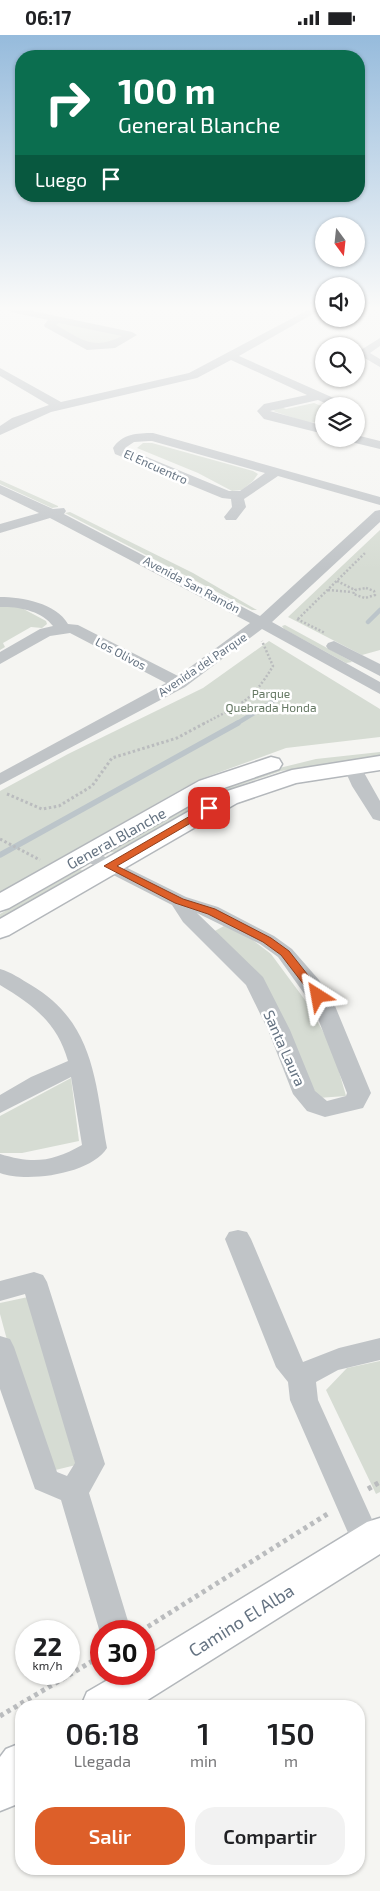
<!DOCTYPE html>
<html lang="es">
<head>
<meta charset="utf-8">
<style>
	:root { --surface:#fff; --page:#f2f2f2; --text:#202124; --muted:#757577; --accent:#dd5f29 }
	body { margin:0; font-family:"Exo 2",sans-serif; background:var(--page); color:var(--text); height:100vh; display:flex; flex-direction:column; font-size:19px; white-space:nowrap }
	* { box-sizing:border-box; margin:0 }
	p { font-size:16px; color:var(--muted) }
	.icon { flex:none; width:28px; height:28px; fill:none; stroke:currentColor; stroke-width:2; stroke-linecap:round; stroke-linejoin:round }
	.map { position:relative; flex:1; overflow:hidden }
	.panel { position:absolute; left:15px; top:1665px; width:350px; height:175px; display:flex; flex-direction:column; background:var(--surface); border-radius:20px; box-shadow:0 1px 4px #0004 }
	.panel>* { flex:none }
	.hud { position:absolute; left:15px; top:15px; width:350px; height:152px; border-radius:20px; box-shadow:0 1px 4px #0004; background:#0b6e4f; color:#fff; overflow:hidden }
	.needle { width:32px; rotate:165deg }
	.controls { position:absolute; left:315px; top:182px; display:grid; gap:10px }
	.controls a { display:grid; place-items:center; width:50px; height:50px; border-radius:50%; background:var(--surface); box-shadow:0 1px 4px #0004; font-size:25px }
	.speed { position:absolute; left:15px; top:1585px; display:flex; gap:10px; font-size:25px; font-weight:700; text-align:center }
	.speed>* { display:grid; place-content:center; width:65px; height:65px; border-radius:50%; background:var(--surface); box-shadow:0 1px 4px #0004; line-height:1 }
	.speed small { font-size:12px; font-weight:400 }
	.speed .limit { border:8px solid #d22; background:#fff; color:#111 }
	.pin { position:absolute; display:grid; place-items:center; width:42px; height:42px; color:#fff; margin:-21px; border-radius:10px; box-shadow:0 2px 8px #0006 }
	.me { position:absolute; width:55px; margin:-28px; rotate:326deg; stroke-linejoin:round; filter:drop-shadow(0 0 4px #0008) }
	.turn { display:flex; align-items:center; gap:18px; height:105px; padding:0 20px; font-size:22px }
	.turn .icon { width:65px; height:65px; stroke-width:2.5 }
	.turn b { display:block; font-size:35px; line-height:42px }
	.then { display:flex; align-items:center; height:48px; padding:0 20px; background:#0003; gap:10px; font-size:19px }
	.eta { display:flex; justify-content:space-evenly; align-items:center; height:85px; text-align:center }
	.eta b { font-size:30px; font-weight:600; line-height:35px }
	.button { display:flex; gap:10px; margin-top:auto; padding:10px 20px }
	.button a { flex:1; height:58px; border-radius:20px; background:var(--accent); color:#fff; font-size:20px; font-weight:600; line-height:58px; text-align:center }
	.button a+a { background:var(--page); color:var(--text) }
	.status { display:flex; justify-content:space-between; align-items:center; height:35px; padding:0 25px; background:var(--surface); direction:ltr }
	.status svg { height:14px; fill:currentColor }
	.map>svg:first-child { display:block }
	.green { fill:#d6dcd3 }
	.lines { fill:none; stroke-linecap:round; stroke-linejoin:round }
	.stream-far1 { stroke:#bcc5ca; stroke-width:4.5 }
	.stream { stroke:#bcc5ca; stroke-width:5.5 }
	.major-casing { stroke:#b3b7bb; stroke-width:3 }
	.path-far2 { stroke:#babcbe; stroke-width:2.5; stroke-dasharray:2 2; stroke-linecap:butt }
	.path-far1 { stroke:#babcbe; stroke-width:3; stroke-dasharray:2.5 2.5; stroke-linecap:butt }
	.path { stroke:#babcbe; stroke-width:5; stroke-dasharray:4 4; stroke-linecap:butt }
	.minor { fill:#c0c4c7; fill-rule:evenodd }
	.major { fill:#fff; fill-rule:evenodd }
	.route { fill:#dd5f29; stroke:#903e1b }
	.labels { text-anchor:middle; dominant-baseline:central; stroke-width:5; stroke-linejoin:round; paint-order:stroke }
	.far-street-label { font-size:12px; fill:#657382; stroke:#fff }
	.far-park-label { font-size:12px; fill:#667964; stroke:#fff }
	.street-label { font-size:15px; fill:#657382; stroke:#fff }
	.near-street-label { font-size:18px; fill:#657382; stroke:#fff }
</style>
</head>
<body>
<div class="status"><b>06:17</b><svg viewBox="0 0 49 12"><path d="M0 12V9h3v3zM5 12V6h3v6zM10 12V3h3v9zM15 12V0h3v12zM26 1h20v11H26zM47 4h2v5h-2z"/></svg></div>
<div class="map">
<svg width="380" height="1856" viewBox="0 0 380 1856">
	<rect width="100%" height="100%" fill="#f5f5f2"/>
	<path class="green" d="M57 286 127 297 111 311 87 310 53 289Z
		M314 368 324 372V386L309 388 273 376 281 372 286 374Z
		M143 408H152L253 436 258 439 253 446 242 455 232 456 198 438 137 413Z
		M0 445 58 471V472L52 473 0 449Z
		M70 477 193 538 257 575H252L65 478Z
		M380 495V615L362 620 288 582Z
		M0 571H18L46 586 47 589 42 593 31 592 3 608 5 612 0 615Z
		M285 590 351 626 352 627 346 628 284 594 282 591Z
		M269 606 380 674V702L286 713 198 745 0 857V756L68 719 203 653Z
		M380 717V721L281 736 246 748 219 759 118 818 110 817 223 752 255 739 316 724Z
		M78 833 83 836 82 838 0 886V879Z
		M224 891 242 897 271 919 305 965 332 1012 346 1061 318 1063 262 947 211 898Z
		M71 1043 79 1106 22 1118H0V1081Z
		M28 1262 76 1430 43 1438 0 1279V1268Z
		M380 1326V1457L376 1459 326 1355 347 1333Z"/>
	<g class="lines">
		<path class="stream-far1" d="M368 587 380 575
			M236 689 284 660"/>
		<path class="stream" d="M0 820 238 688"/>
		<defs>
			<path id="major" d="M380 721V735L296 748 237 768 9 900 0 903V884L221 758 292 735Z
				M271 722 279 724 282 729 279 734 215 756 9 873 0 876V858L199 746Z
				M380 1483V1519L138 1671H81L87 1657 118 1639H144V1623L367 1487Z
				M21 1708V1762L15 1770 0 1776V1722L6 1714Z"/>
		</defs>
		<use href="#major" class="major-casing"/>
		<path class="path-far2" d="M337 546 355 555
			M366 553 374 556 375 560 365 563 353 559 355 555Z
			M328 555 352 557
			M297 584 325 598
			M298 584 365 518
			M203 689C239 670 251 668 273 631L262 606"/>
		<path class="path-far1" d="M7 759 42 774 59 771 92 751 112 723 177 703 205 688
			M0 804 40 825"/>
		<path class="path" d="M368 1454 380 1447
			M141 1596 329 1478
			M0 1681 101 1621"/>
		<path class="minor" d="M10 275H28L132 297 137 300 115 313 87 315 45 292 44 290 48 285 11 277ZM59 288 122 301C93 316 81 304 56 290Z
			M308 275H320L239 321 345 368 347 371H332L318 365 270 376 324 391V399L264 384 257 376 264 369 307 360 231 325 197 343 51 377 0 400V391L12 383 49 370 0 341V333L61 367 189 338Z
			M380 303V311L370 318 380 324V332L356 318Z
			M153 398 380 462V470L278 441 244 464 246 472 236 485H226L224 482 232 472 231 464 222 463 115 419 113 413C122 399 137 398 153 398ZM149 406H152L265 438 240 456H229L125 413 134 407Z
			M356 400 380 406V414L351 407 349 404H356Z
			M0 450 53 474 64 473 66 476 64 479 260 581 375 476 380 475V487L272 587 380 647V659L262 594 185 652 0 750V738L166 648 70 598 50 601 0 629V617L40 594 53 591C42 576 18 571 0 572V562C22 562 56 568 68 589L78 590 178 641 250 588 50 483 0 498V489L39 478 0 459Z
			M334 606 380 629V641L328 614 326 611 328 608Z
			M352 726 358 727 380 766V786L373 784 352 751 343 731 346 727Z
			M87 813 186 862 218 872 274 901 292 914 319 945 335 971 371 1058 363 1073 325 1082 307 1076 293 1059 268 995 246 950 183 887 172 870 80 823 77 819 80 815ZM197 878 260 909 278 922 313 971 347 1058 346 1061 327 1066 315 1056 290 995 263 942Z
			M0 934C11 937 21 944 31 950 95 988 95 1047 107 1113 91 1139 27 1148 0 1138V1119C33 1129 52 1127 82 1110L71 1042 0 1078V1060L31 1042 68 1026C57 987 33 970 0 950Z
			M238 1195 247 1197 251 1204 303 1327 339 1313 380 1303V1325L338 1335 316 1347 318 1365 380 1502 378 1516 367 1520 356 1516 290 1365 288 1347 276 1332 225 1204 229 1197Z
			M34 1237 43 1240 47 1247 105 1429 89 1458 131 1596H101V1601L61 1465 35 1454 0 1354V1301L10 1304 14 1312 57 1437 67 1441 75 1428 25 1259 0 1266V1246Z"/>
		<use href="#major" class="major"/>
	</g>
	<linearGradient id="sky" x2="0" y2="1"><stop stop-color="#96bbdc"/><stop offset="0.51" stop-color="#fafaf9"/><stop offset="1" stop-color="#fafaf9" stop-opacity="0"/></linearGradient>
	<rect width="380" height="535" fill="url(#sky)"/>
	<path class="route" d="M209 770 214 773 213 775 117 831 183 864 215 874 271 903 289 916 322 958V963H314L281 920 263 907 208 879 175 868 104 831Z"/>
	<g class="labels">
		<g class="far-street-label">
			<text transform="translate(156 431) rotate(24)">El Encuentro</text>
			<text transform="translate(192 549) rotate(28)">Avenida San Ramón</text>
			<text transform="translate(121 618) rotate(28)">Los Olivos</text>
			<text transform="translate(202 629) rotate(-34)">Avenida del Parque</text>
		</g>
		<g class="far-park-label">
			<text x="271" y="658">Parque<tspan x="271" dy="14">Quebrada Honda</tspan></text>
		</g>
		<g class="street-label">
			<text transform="translate(116 803) rotate(-29)">General Blanche</text>
			<text transform="translate(285 1013) rotate(66)">Santa Laura</text>
		</g>
		<g class="near-street-label">
			<text transform="translate(241 1585) rotate(-32)">Camino El Alba</text>
		</g>
	</g>
</svg>
<div class="controls">
<a><svg class="needle" viewBox="-14 -14 28 28"><path d="M0-13l5 13h-10z" fill="#e53935"/><path d="M0 13l5-13h-10z" fill="#757577"/></svg></a>
<a><svg class="icon" aria-label="sound" viewBox="0 0 24 24"><path d="M4 9h4l5-4v14l-5-4H4zM17 9q2 3 0 6"/></svg></a>
<a><svg class="icon" aria-label="search" viewBox="0 0 24 24"><circle cx="10" cy="10" r="6"/><path d="M15 15l6 6"/></svg></a>
<a><svg class="icon" aria-label="layers" viewBox="0 0 24 24"><path d="M12 4l9 5-9 5-9-5zM3 14l9 5 9-5"/></svg></a>
</div>
<div class="speed"><div>22<small>km/h</small></div><div class="limit">30</div></div>
<div class="pin" style="left:209px;top:773px;background:#d93025"><svg class="icon" aria-label="arrive" viewBox="0 0 24 24"><path d="M6 21V4h12l-3 4 3 4H6"/></svg></div>
<svg class="me" style="left:318px;top:961px" viewBox="-20 -20 40 40"><path d="M0-17L14 15 0 8-14 15z" fill="#dd5f29" stroke="#fff" stroke-width="4"/></svg>
<div class="hud">
<div class="turn"><svg class="icon" aria-label="right" viewBox="0 0 24 24"><path d="M7 20v-9h11M14 6l5 5-5 5"/></svg><div><b>100 m</b>General Blanche</div></div>
<div class="then">Luego<svg class="icon" aria-label="arrive" viewBox="0 0 24 24"><path d="M6 21V4h12l-3 4 3 4H6"/></svg></div>
</div>
<section class="panel">
<div class="eta">
<div><b>06:18</b><p>Llegada</p></div>
<div><b>1</b><p>min</p></div>
<div><b>150</b><p>m</p></div>
</div>
<div class="button"><a>Salir</a><a>Compartir</a></div>
</section>
</div>
</body>
</html>
